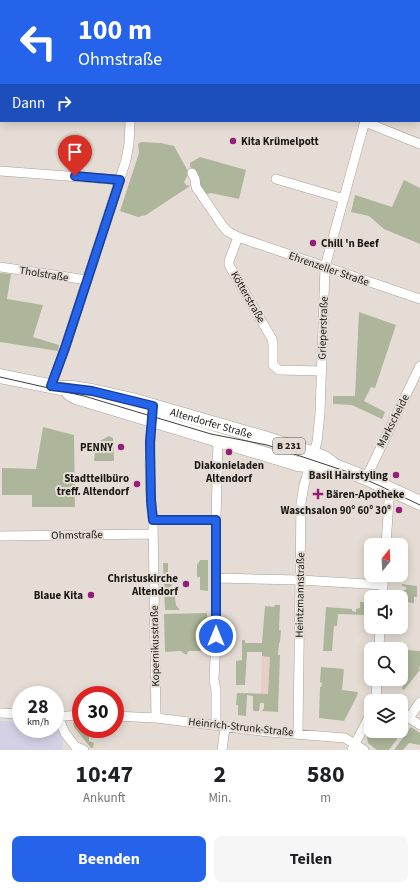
<!DOCTYPE html>
<html lang="de">
<head>
<meta charset="utf-8">
<style>
	:root { --surface:#fff; --page:#f6f6f6; --text:#202124; --muted:#757577; --accent:#2563eb }
	body { margin:0; font-family:"Source Sans 3",sans-serif; background:var(--page); color:var(--text); height:100vh; display:flex; flex-direction:column; font-size:15px; white-space:nowrap }
	* { box-sizing:border-box; margin:0 }
	p { font-size:13px; color:var(--muted) }
	.icon { flex:none; width:22px; height:22px; fill:none; stroke:currentColor; stroke-width:2; stroke-linecap:round; stroke-linejoin:round }
	.map { position:relative; height:750px; overflow:hidden }
	.drawer { display:flex; flex-direction:column; background:var(--surface); flex:1 }
	.drawer>* { flex:none }
	.guide { position:absolute; left:0px; top:0px; width:420px; height:122px; box-shadow:0 2px 10px #0003; background:#2563eb; color:#fff; overflow:hidden }
	.needle { width:26px; rotate:18deg }
	.fabs { position:absolute; left:364px; top:538px; display:grid; gap:8px }
	.fabs a { display:grid; place-items:center; width:44px; height:44px; border-radius:8px; background:var(--surface); box-shadow:0 2px 10px #0003; font-size:20px }
	.speed { position:absolute; left:12px; top:686px; display:flex; gap:8px; font-size:20px; font-weight:700; text-align:center }
	.speed>* { display:grid; place-content:center; width:52px; height:52px; border-radius:50%; background:var(--surface); box-shadow:0 2px 10px #0003; line-height:1 }
	.speed small { font-size:10px; font-weight:400 }
	.speed .limit { border:6px solid #d22; background:#fff; color:#111 }
	.pin { position:absolute; display:grid; place-items:center; width:34px; height:34px; color:#fff; margin:-41px -17px; border-radius:50% 50% 50% 0; rotate:-45deg; box-shadow:0 0 4px #0007 }
	.pin .icon { rotate:45deg }
	.me { position:absolute; width:44px; margin:-22px; rotate:0deg; stroke-linejoin:round; filter:drop-shadow(0 0 3px #0008) }
	.turn { display:flex; align-items:center; gap:14px; height:84px; padding:0 12px; font-size:18px }
	.turn .icon { width:52px; height:52px; stroke-width:2.5 }
	.turn b { display:block; font-size:28px; line-height:34px }
	.then { display:flex; align-items:center; height:38px; padding:0 12px; background:#0003; gap:8px; font-size:15px }
	.eta { display:flex; justify-content:space-evenly; align-items:center; height:68px; text-align:center }
	.eta b { font-size:24px; font-weight:700; line-height:28px }
	.action { display:flex; gap:8px; margin-top:auto; padding:8px 12px }
	.action a { flex:1; height:46px; border-radius:8px; background:var(--accent); color:#fff; font-size:16px; font-weight:700; line-height:46px; text-align:center }
	.action a+a { background:var(--page); color:var(--text) }
	.map>svg:first-child { display:block }
	.commercial { fill:#d4d1e7 }
	.industrial { fill:#e8cec8 }
	.green { fill:#adb69a }
	.lines { fill:none; stroke-linecap:round; stroke-linejoin:round }
	.street-casing { stroke:#a7a099; stroke-width:10 }
	.primary-casing { stroke:#a7a099; stroke-width:15 }
	.street { stroke:#fff; stroke-width:9 }
	.primary { stroke:#fff; stroke-width:14 }
	.tram { stroke:#413e3a; stroke-width:1 }
	.route-casing { stroke:#184099; stroke-width:10 }
	.route { stroke:#2563eb; stroke-width:7 }
	.poi-dot { fill:#931e7c; stroke:#e5ddd5; stroke-width:1.5 }
	.labels { text-anchor:middle; dominant-baseline:central; stroke-width:4; stroke-linejoin:round; paint-order:stroke }
	.shield { fill:#e5ddd5; stroke:#57534f; stroke-width:1 }
	.shield-label { font-size:10px; font-weight:bold; fill:#1a1815 }
	.poi-label { font-size:11px; font-weight:bold; fill:#1a1815; stroke:#e5ddd5; text-anchor:end }
	.street-label { font-size:11px; fill:#1a1815; stroke:#e5ddd5 }
</style>
</head>
<body>
<div class="map">
<svg width="420" height="750" viewBox="0 0 420 750">
	<rect width="100%" height="100%" fill="#e5ddd5"/>
	<path class="commercial" d="M0 721 21 722V729H55L56 721 63 739V750H0Z"/>
	<path class="industrial" d="M262 656H270L268 694H261Z"/>
	<path class="green" d="M0 0H121L1 1 0 58Z
		M141 142 161 143 174 146 189 173 184 182 186 185 190 186 146 215 138 217 120 211 139 153 138 144Z
		M200 157 246 170 239 199 211 193 202 195 190 166V163Z
		M404 180 420 188V244L384 229 369 216 351 212 355 195 392 207Z
		M0 273 11 274 7 299 43 305 33 337 59 345 58 351 0 342Z
		M359 312 396 325 375 388 371 387 364 401 385 412 382 419 352 405 333 404V396H355Z
		M43 427 74 435 75 507H32V495H2V468L36 469Z
		M109 436 113 438 114 461H94L96 443Z
		M200 560H208V591L200 590V577H197V565Z
		M163 563H168V578L172 579 171 591H174L176 605 180 610H165Z
		M402 584 417 586V597H414V603L405 602V596H402V590H406V587L402 586Z
		M360 602H365V615L338 614 337 626H334L332 651H323L326 607 352 609V611L356 612V609L360 608Z
		M275 605H280L279 630H281L280 642 279 643 278 655H280L278 712 262 711 264 708V703H260L259 711H253V696L247 695 246 716 238 715V705H236L237 693 268 694 270 657 262 656V652H247L245 685H236V661L242 660V640H245V643H262L265 606 274 607Z
		M207 613V642L200 651H188L187 655 183 653 181 651 165 652 164 614Z
		M406 650 420 651V666L419 668 420 670 404 690 402 689 403 681H396L397 679H401V674V675H403L404 667 401 666V665H405Z
		M321 667 344 669 342 690 358 692 357 696 344 721 319 718 320 687H321L322 683 320 682Z
		M76 720 81 721V729H89V741L94 743 93 748H91L74 727 73 723Z
		M401 722 407 725 389 750H377L368 743 367 736 371 727V731H401Z
		M411 727 420 733V745L409 743 403 750H394Z"/>
	<g class="lines">
		<defs>
			<path id="street" d="M128 1V0
				M404 1V0
				M365 122 420 144
				M0 171 120 180
				M192 173 195 179 196 187 222 225 227 231 238 237 420 299
				M276 179 344 199
				M238 237 229 261V265L272 339 273 344V365L279 370 321 371
				M0 267 87 280
				M51 386 65 348 126 160 129 144 130 121
				M152 416C149 450 149 486 153 520L156 718
				M366 478 420 366
				M153 520H216
				M0 536 153 534
				M386 545 389 500 392 490
				M216 578 300 580 383 585
				M382 597 384 575
				M379 649 380 627
				M376 701 377 679
				M0 713 21 714
				M401 713 420 725
				M55 716C63 717 73 715 81 715
				M115 716 156 718 269 732 345 738 364 750
				M58 717 65 733 75 746 84 750
				M409 718 420 702
				M216 726V690L214 680 216 637V520L218 441
				M298 733 301 503 304 485 317 442 320 413 325 267 365 121
				M222 750 225 727
				M352 750 371 713"/>
			<g id="primary">
				<path id="s1" d="M0 376 60 388H72L92 391 132 400 264 438 314 454 326 459 335 466 366 478 420 503"/>
				<path d="M69 393 76 397 298 464 324 467 335 466"/>
			</g>
		</defs>
		<use href="#street" class="street-casing"/>
		<use href="#primary" class="primary-casing"/>
		<use href="#street" class="street"/>
		<use href="#primary" class="primary"/>
		<path class="tram" d="M0 377 84 396 211 434 267 445 348 472 378 485 420 505"/>
	</g>
	<g class="lines">
		<defs>
			<path id="route" d="M75 176 120 180 65 348 51 386 92 391 153 406 150 442 151 501 153 520H216V636"/>
		</defs>
		<use href="#route" class="route-casing"/>
		<use href="#route" class="route"/>
	</g>
	<g class="poi-dot">
		<circle cx="233" cy="141" r="4"/>
		<circle cx="313" cy="243" r="4"/>
		<circle cx="121" cy="447" r="4"/>
		<circle cx="229" cy="452" r="4"/>
		<circle cx="396" cy="475" r="4"/>
		<circle cx="137" cy="484" r="4"/>
		<path d="M316 488h4v4h4v4h-4v4h-4v-4h-4v-4h4z"/>
		<circle cx="399" cy="510" r="4"/>
		<circle cx="186" cy="584" r="4"/>
		<circle cx="91" cy="595" r="4"/>
	</g>
	<g class="labels">
		<rect class="shield" x="273" y="438" width="32" height="16" rx="3"/>
		<g class="shield-label">
			<text x="289" y="446">B 231</text>
		</g>
		<g class="poi-label">
			<text x="241" y="141" text-anchor="start">Kita Krümelpott</text>
			<text x="321" y="243" text-anchor="start">Chill 'n Beef</text>
			<text x="113" y="447">PENNY</text>
			<text x="229" y="465" text-anchor="middle">Diakonieladen<tspan x="229" dy="13">Altendorf</tspan></text>
			<text x="388" y="475">Basil Hairstyling</text>
			<text x="129" y="478">Stadtteilbüro<tspan x="129" dy="13">treff. Altendorf</tspan></text>
			<text x="326" y="494" text-anchor="start">Bären-Apotheke</text>
			<text x="391" y="510">Waschsalon 90° 60° 30°</text>
			<text x="178" y="578">Christuskirche<tspan x="178" dy="13">Altendorf</tspan></text>
			<text x="83" y="595">Blaue Kita</text>
		</g>
		<g class="street-label">
			<text transform="translate(329 269) rotate(19)">Ehrenzeller Straße</text>
			<text transform="translate(44 274) rotate(9)">Tholstraße</text>
			<text transform="translate(248 297) rotate(60)">Kötterstraße</text>
			<text transform="translate(323 328) rotate(-88)">Grieperstraße</text>
			<text transform="translate(393 421) rotate(-63)">Markscheide</text>
			<text stroke="none"><textPath href="#s1" startOffset="217">Altendorfer Straße</textPath></text>
			<text transform="translate(77 535) rotate(-1)">Ohmstraße</text>
			<text transform="translate(300 595) rotate(-89)">Heintzmannstraße</text>
			<text transform="translate(155 646) rotate(-91)">Kopernikusstraße</text>
			<text transform="translate(241 727) rotate(6)">Heinrich-Strunk-Straße</text>
		</g>
	</g>
</svg>
<div class="fabs">
<a><svg class="needle" viewBox="-14 -14 28 28"><path d="M0-13l5 13h-10z" fill="#e53935"/><path d="M0 13l5-13h-10z" fill="#757577"/></svg></a>
<a><svg class="icon" aria-label="sound" viewBox="0 0 24 24"><path d="M4 9h4l5-4v14l-5-4H4zM17 9q2 3 0 6"/></svg></a>
<a><svg class="icon" aria-label="search" viewBox="0 0 24 24"><circle cx="10" cy="10" r="6"/><path d="M15 15l6 6"/></svg></a>
<a><svg class="icon" aria-label="layers" viewBox="0 0 24 24"><path d="M12 4l9 5-9 5-9-5zM3 14l9 5 9-5"/></svg></a>
</div>
<div class="speed"><div>28<small>km/h</small></div><div class="limit">30</div></div>
<div class="pin" style="left:75px;top:176px;background:#d93025"><svg class="icon" aria-label="arrive" viewBox="0 0 24 24"><path d="M6 21V4h12l-3 4 3 4H6"/></svg></div>
<svg class="me" style="left:216px;top:636px" viewBox="-20 -20 40 40"><circle r="17" fill="#2563eb" stroke="#fff" stroke-width="3"/><path d="M0-11L8 9 0 5-8 9z" fill="#fff"/></svg>
<div class="guide">
<div class="turn"><svg class="icon" aria-label="left" viewBox="0 0 24 24"><path d="M17 20v-9H6M10 6l-5 5 5 5"/></svg><div><b>100 m</b>Ohmstraße</div></div>
<div class="then">Dann<svg class="icon" aria-label="right" viewBox="0 0 24 24"><path d="M7 20v-9h11M14 6l5 5-5 5"/></svg></div>
</div>
</div>
<section class="drawer">
<div class="eta">
<div><b>10:47</b><p>Ankunft</p></div>
<div><b>2</b><p>Min.</p></div>
<div><b>580</b><p>m</p></div>
</div>
<div class="action"><a>Beenden</a><a>Teilen</a></div>
</section>
</body>
</html>
